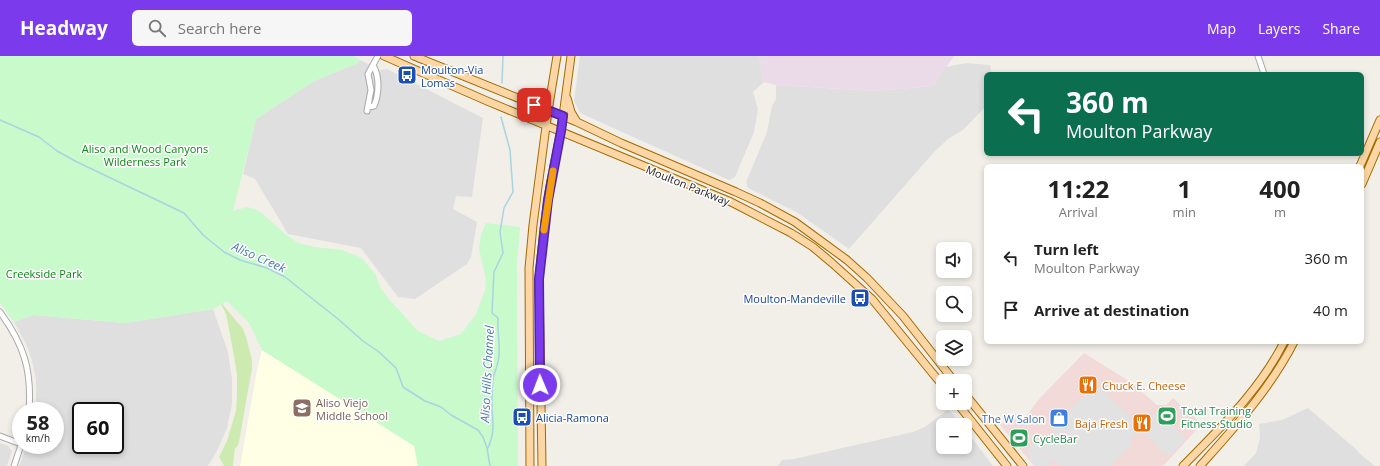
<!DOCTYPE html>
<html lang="en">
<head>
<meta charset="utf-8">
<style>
	:root { --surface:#fff; --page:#f6f6f6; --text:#222; --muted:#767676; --accent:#7c3aed }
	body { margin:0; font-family:"Open Sans",sans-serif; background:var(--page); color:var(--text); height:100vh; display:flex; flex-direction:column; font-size:15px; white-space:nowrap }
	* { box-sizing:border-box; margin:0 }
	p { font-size:13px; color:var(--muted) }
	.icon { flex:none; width:22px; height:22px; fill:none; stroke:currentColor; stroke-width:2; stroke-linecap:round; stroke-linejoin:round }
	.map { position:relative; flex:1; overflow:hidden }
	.panel { position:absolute; left:984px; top:108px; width:380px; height:180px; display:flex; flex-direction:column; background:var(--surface); border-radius:6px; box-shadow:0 2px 6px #0003 }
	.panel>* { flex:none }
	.top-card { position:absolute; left:984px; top:16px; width:380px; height:84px; border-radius:6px; box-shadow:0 2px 6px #0003; background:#0b6e4f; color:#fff; overflow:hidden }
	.buttons { position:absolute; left:936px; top:186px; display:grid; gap:8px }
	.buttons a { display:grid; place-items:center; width:36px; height:36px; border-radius:6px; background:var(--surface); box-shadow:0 2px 6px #0003; font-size:20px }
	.speed { position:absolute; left:12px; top:346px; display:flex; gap:8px; font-size:20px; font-weight:700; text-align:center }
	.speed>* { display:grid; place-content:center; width:52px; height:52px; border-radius:50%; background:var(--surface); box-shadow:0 2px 6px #0003; line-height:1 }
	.speed small { font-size:10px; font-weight:400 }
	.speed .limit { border:2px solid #111; border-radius:6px; background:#fff; color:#111 }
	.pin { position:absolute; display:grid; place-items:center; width:34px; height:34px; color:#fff; margin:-17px; border-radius:8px; box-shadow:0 2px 6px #0006 }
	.me { position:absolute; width:44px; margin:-22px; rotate:359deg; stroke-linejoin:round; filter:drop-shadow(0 0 3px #0008) }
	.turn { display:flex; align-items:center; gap:14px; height:84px; padding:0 16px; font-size:18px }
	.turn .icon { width:52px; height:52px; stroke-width:2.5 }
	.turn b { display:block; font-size:28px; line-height:34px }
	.eta { display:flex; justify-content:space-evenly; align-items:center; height:68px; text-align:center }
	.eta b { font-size:24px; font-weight:700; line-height:28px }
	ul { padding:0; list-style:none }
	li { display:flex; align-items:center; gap:12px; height:52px; padding:0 16px }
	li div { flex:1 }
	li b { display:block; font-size:15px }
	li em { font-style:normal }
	header { display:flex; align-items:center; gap:24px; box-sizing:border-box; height:56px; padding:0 20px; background:var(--accent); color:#fff }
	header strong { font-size:19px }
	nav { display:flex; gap:22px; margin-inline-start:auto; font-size:14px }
	.search { width:280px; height:36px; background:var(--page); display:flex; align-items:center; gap:10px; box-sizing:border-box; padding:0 14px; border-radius:6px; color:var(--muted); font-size:15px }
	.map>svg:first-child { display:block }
	.residential { fill:#e0dfdf; fill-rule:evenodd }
	.commercial { fill:#f2dad9 }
	.industrial { fill:#ebdbe8 }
	.education { fill:#ffffe5 }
	.grass { fill:#cdebb0 }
	.park { fill:#c8facc }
	.parking { fill:#e2e2e2 }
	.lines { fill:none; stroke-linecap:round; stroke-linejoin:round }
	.stream { stroke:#aad3df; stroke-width:1.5 }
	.tertiary-casing { stroke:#a9a9a9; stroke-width:7 }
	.primary-casing { stroke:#a06b00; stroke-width:9 }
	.tertiary { stroke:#fff; stroke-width:5 }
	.primary { stroke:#fcd6a4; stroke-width:7 }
	.route-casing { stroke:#51269a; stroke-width:10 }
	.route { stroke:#7c3aed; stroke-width:7 }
	.slow { stroke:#f59e0b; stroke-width:7 }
	.labels { text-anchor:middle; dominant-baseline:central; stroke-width:3; stroke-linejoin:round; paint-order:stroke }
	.transit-label { font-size:11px; fill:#164399; stroke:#fff; text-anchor:start }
	.park-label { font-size:11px; fill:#0c8416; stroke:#fff }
	.street-label { font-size:11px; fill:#222; stroke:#fff }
	.food-label { font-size:11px; fill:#c56008; stroke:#fff; text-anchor:start }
	.education-label { font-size:11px; fill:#785e54; stroke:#fff; text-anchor:start }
	.leisure-label { font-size:11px; fill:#27864d; stroke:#fff; text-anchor:start }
	.shop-label { font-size:11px; fill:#366cbe; stroke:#fff; text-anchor:end }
	.water-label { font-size:12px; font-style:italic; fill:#4a7aab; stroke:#fff }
</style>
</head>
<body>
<header>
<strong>Headway</strong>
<div class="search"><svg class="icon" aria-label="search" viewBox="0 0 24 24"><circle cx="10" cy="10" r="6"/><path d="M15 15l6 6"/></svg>Search here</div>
<nav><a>Map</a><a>Layers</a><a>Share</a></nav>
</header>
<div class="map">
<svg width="1380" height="410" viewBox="0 0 1380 410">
	<rect width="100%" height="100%" fill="#f2efe9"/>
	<path class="residential" d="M580 0H759L764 26 753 36 758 53 754 76 735 121 729 124 580 57 574 45Z
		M360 4 380 14 387 13 483 62 472 141 456 140 453 153 477 166 471 201 467 208 415 243 398 241 361 192 288 178 255 123 243 118 256 63 314 25 358 7Z
		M966 7 990 9 992 18H986V50L963 74 948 83 935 95 849 193 798 157 748 132 746 126 767 76 772 50 776 43V29L874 35 933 30 946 11Z
		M213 253 228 296 232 323V348L227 372 216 397 208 410H19L27 389H55V355H36V323L32 305 27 290 14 266 33 259 125 267ZM81 355H115V389H81Z
		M1308 352 1357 394 1359 397 1375 410H1244L1256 397 1260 382 1259 368 1282 364Z
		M947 354 950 355 962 369H943V391H965V373L993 410H778L782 404 794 403 913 376 925 371Z
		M0 387 8 390 12 395 7 410H0Z"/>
	<path class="commercial" d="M1084 297 1132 327 1157 349H1166L1173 342 1202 368 1163 410H1034L999 368 1027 359 1040 342Z"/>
	<path class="industrial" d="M759 0H954L933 30 874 35 776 29 764 26Z"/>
	<path class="education" d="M262 294 415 390 418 410H240L257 314Z"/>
	<path class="grass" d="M219 244 243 273 246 281 252 304V313L250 323 239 386 237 391 235 392 233 410H224L219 401 227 385 236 355 237 339V318L232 289 226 258Z"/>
	<path class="park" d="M0 0H353L360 4 358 7 314 25 256 63 233 155 247 151 255 153 262 157 285 178 298 187 314 191 342 194 362 202 376 219 380 231 388 242 418 275 439 285 461 278 476 258 485 235 486 223 479 193 481 178 486 167 520 171 517 209 518 410H418L414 390 262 294 249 267 227 245 213 253 125 267 33 259 14 266 0 247Z"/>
	<path class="parking" d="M1100 332 1142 371 1158 355 1186 383 1171 399 1168 396 1165 399 1153 385 1140 374 1129 385 1132 388 1111 410H1060L1054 404 1048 410H1035L1030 403 1026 390 1054 381V371L1088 335Z"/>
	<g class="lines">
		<path class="stream" d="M502 27 503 0
			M0 64 39 81 57 95 77 106 184 157 203 179 224 196 240 204 267 212 285 221 338 263 363 285 379 296 396 312 403 331 425 345 441 351 451 359 478 374 483 381 487 392 490 410
			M488 392C497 371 491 364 492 343 492 336 492 326 494 319 496 312 499 306 499 298 500 286 497 274 498 262L492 257 494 216 503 197 500 176 504 152 513 136 510 94 501 61"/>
		<defs>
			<path id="tertiary" d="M1258 0 1264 18
				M368 51 374 50C379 38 380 21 373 9
				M367 55 371 34 368 18 378 0
				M0 256C24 289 32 314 29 355
				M0 380 21 388
				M14 410 21 389"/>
			<path id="primary" d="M384 0 487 45 731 146 791 177 813 191 832 207 872 243 943 330
				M414 0 577 66 621 87 736 136 760 147 795 166 847 204 867 222 903 260 954 325
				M567 42 571 56 577 66
				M1360 110 1380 64
				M1362 128 1380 86
				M965 338 1023 410
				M957 347 1007 410
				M530 410 529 212 533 169 548 55 557 0
				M542 410 539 223 544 172 550 130 561 75 571 0
				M1183 410C1220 372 1260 334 1284 286
				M1200 410C1235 371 1270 333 1294 286"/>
		</defs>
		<use href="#tertiary" class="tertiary-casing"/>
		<use href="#primary" class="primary-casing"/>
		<use href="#tertiary" class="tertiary"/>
		<use href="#primary" class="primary"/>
	</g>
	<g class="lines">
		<defs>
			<path id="route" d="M534 49 563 60 561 75 548 144 539 223 540 329"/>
		</defs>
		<use href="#route" class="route-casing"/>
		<use href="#route" class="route"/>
		<path class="slow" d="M544 174 553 115"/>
	</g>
	<defs>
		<symbol id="bus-square" viewBox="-11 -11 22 22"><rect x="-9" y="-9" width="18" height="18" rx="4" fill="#1a4fb4" stroke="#fff"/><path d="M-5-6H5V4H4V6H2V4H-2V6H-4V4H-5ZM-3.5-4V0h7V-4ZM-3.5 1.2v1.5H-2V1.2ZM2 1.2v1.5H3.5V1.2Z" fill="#fff"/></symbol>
		<symbol id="restaurant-square" viewBox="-11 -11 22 22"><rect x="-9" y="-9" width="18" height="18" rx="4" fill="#e8710a" stroke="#fff"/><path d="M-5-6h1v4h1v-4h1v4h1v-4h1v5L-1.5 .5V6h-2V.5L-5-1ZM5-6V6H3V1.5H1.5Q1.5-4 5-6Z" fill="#fff"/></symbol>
		<symbol id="school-square" viewBox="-11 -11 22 22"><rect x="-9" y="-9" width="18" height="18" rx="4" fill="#8d6e63" stroke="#fff"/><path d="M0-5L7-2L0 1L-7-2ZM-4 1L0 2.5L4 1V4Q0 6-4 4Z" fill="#fff"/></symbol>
		<symbol id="stadium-square" viewBox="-11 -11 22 22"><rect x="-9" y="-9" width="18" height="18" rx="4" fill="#2e9e5b" stroke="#fff"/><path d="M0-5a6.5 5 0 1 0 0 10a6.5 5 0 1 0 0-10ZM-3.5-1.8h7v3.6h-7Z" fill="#fff"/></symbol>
		<symbol id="shop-square" viewBox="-11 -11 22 22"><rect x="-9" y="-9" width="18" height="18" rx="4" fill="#3f7fe0" stroke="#fff"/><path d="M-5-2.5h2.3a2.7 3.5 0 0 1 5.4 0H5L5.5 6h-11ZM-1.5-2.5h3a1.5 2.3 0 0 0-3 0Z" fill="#fff"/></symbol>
	</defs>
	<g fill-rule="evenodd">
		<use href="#bus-square" x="396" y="8" width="22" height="22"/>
		<use href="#bus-square" x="849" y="231" width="22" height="22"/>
		<use href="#restaurant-square" x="1077" y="318" width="22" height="22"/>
		<use href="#school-square" x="291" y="341" width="22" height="22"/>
		<use href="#stadium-square" x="1156" y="349" width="22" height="22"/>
		<use href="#bus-square" x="511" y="350" width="22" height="22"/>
		<use href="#shop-square" x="1048" y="351" width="22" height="22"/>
		<use href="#restaurant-square" x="1131" y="356" width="22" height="22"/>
		<use href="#stadium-square" x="1008" y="371" width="22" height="22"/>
	</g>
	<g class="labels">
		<g class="transit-label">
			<text x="421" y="13">Moulton-Via<tspan x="421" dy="13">Lomas</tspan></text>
			<text x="846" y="242" text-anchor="end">Moulton-Mandeville</text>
			<text x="536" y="361">Alicia-Ramona</text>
		</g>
		<g class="park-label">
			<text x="145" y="92">Aliso and Wood Canyons<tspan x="145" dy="13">Wilderness Park</tspan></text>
			<text x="44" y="217">Creekside Park</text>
		</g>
		<g class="street-label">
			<text transform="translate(688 129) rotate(22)">Moulton Parkway</text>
		</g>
		<g class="food-label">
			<text x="1102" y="329">Chuck E. Cheese</text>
			<text x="1128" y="367" text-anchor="end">Baja Fresh</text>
		</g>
		<g class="education-label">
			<text x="316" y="346">Aliso Viejo<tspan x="316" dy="13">Middle School</tspan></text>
		</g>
		<g class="leisure-label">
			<text x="1181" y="354">Total Training<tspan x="1181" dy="13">Fitness Studio</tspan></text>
			<text x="1033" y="382">CycleBar</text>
		</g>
		<g class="shop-label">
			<text x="1045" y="362">The W Salon</text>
		</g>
		<g class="water-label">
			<text transform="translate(259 201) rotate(24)">Aliso Creek</text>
			<text transform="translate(487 318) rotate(-87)">Aliso Hills Channel</text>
		</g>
	</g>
</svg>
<div class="buttons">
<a><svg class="icon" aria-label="sound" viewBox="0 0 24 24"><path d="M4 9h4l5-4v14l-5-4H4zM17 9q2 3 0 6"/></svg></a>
<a><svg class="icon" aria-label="search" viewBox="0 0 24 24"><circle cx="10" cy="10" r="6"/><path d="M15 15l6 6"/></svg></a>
<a><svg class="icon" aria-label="layers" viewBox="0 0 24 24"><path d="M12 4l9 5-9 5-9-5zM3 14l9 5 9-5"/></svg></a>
<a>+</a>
<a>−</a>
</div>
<div class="speed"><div>58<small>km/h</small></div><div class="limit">60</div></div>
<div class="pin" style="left:534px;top:49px;background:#d93025"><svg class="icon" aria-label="arrive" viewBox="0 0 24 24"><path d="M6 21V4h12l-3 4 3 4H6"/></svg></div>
<svg class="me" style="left:540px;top:329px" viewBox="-20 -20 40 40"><circle r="17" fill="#7c3aed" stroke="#fff" stroke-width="3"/><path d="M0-11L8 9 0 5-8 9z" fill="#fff"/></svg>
<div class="top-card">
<div class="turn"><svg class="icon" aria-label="left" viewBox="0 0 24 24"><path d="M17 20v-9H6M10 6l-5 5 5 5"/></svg><div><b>360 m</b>Moulton Parkway</div></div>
</div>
<section class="panel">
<div class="eta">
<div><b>11:22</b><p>Arrival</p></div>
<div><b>1</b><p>min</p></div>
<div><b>400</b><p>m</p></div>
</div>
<ul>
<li><svg class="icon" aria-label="left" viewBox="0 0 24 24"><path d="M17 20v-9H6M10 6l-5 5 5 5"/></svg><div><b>Turn left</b><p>Moulton Parkway</p></div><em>360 m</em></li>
<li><svg class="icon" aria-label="arrive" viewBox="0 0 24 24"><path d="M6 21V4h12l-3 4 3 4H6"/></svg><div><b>Arrive at destination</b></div><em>40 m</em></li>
</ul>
</section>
</div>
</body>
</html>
